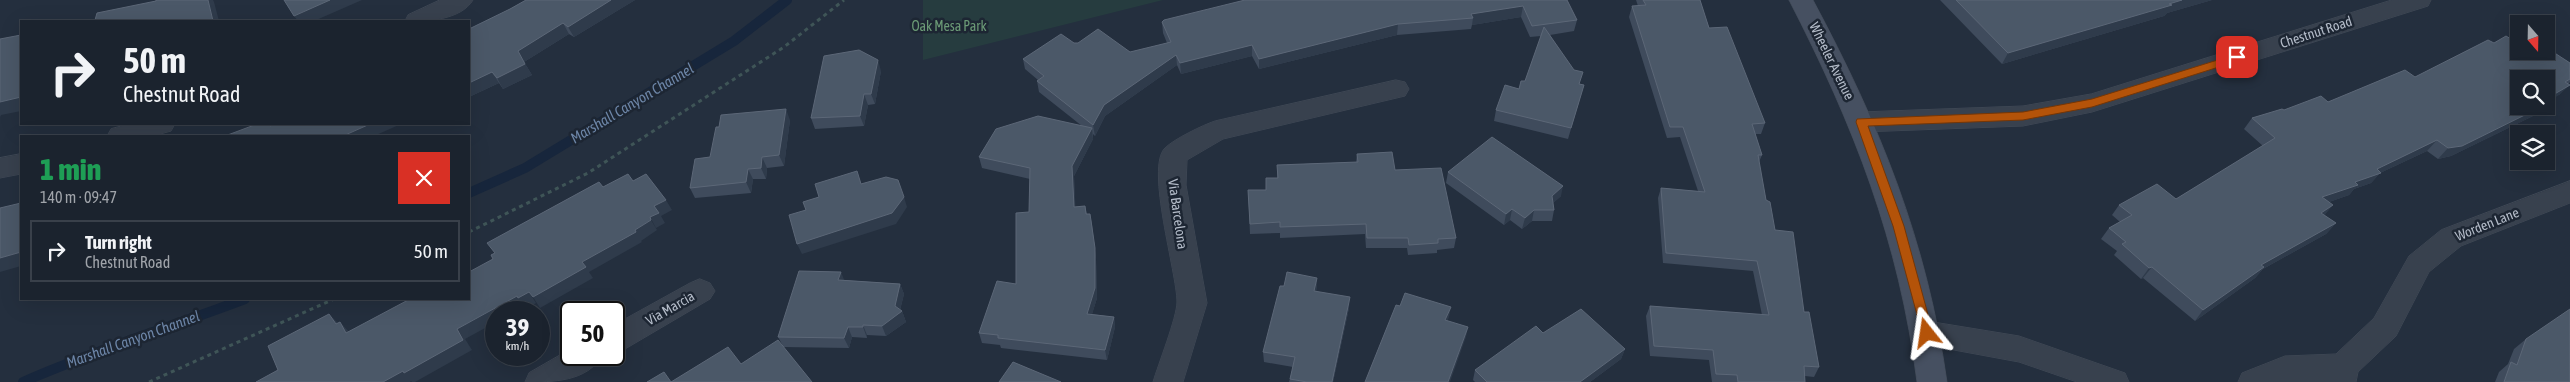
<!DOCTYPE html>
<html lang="en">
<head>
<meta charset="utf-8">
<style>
	:root { --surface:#1b232e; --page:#242b36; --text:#f1f3f6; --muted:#a0a4aa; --line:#39404a }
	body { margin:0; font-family:"Asap Condensed",sans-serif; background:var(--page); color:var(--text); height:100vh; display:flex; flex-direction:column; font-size:19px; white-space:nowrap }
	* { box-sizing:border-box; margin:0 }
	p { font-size:16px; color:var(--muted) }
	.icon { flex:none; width:28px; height:28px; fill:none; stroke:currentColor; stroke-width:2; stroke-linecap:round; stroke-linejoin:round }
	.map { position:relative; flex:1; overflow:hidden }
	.sheet { position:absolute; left:20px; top:135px; width:450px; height:165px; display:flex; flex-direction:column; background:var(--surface); border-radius:0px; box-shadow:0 5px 20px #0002,0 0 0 1px var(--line) }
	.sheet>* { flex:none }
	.guide { position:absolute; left:20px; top:20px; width:450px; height:105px; border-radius:0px; box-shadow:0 5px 20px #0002,0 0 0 1px var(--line); background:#1b232e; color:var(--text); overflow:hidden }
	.needle { width:32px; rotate:160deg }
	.buttons { position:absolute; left:2510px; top:15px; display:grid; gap:10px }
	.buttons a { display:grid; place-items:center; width:45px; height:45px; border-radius:0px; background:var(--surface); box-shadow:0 5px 20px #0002,0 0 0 1px var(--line); font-size:25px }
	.speed { position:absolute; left:485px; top:301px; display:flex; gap:10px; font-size:25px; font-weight:700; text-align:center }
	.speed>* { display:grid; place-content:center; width:65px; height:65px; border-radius:50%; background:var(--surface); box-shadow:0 5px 20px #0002,0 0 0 1px var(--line); line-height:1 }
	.speed small { font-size:12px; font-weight:400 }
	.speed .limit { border:2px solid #111; border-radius:8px; background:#fff; color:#111 }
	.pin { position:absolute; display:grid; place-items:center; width:42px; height:42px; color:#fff; margin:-21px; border-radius:10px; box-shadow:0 2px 8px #0006 }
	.me { position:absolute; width:55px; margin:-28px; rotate:345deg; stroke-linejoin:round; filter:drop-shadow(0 0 4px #0008) }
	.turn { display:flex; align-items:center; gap:18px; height:105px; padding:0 20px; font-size:22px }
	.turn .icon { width:65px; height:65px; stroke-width:2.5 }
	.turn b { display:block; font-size:35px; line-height:42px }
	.round { display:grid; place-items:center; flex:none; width:52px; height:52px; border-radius:0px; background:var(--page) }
	.summary { display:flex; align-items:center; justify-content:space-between; height:85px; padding:0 20px }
	h1 { font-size:30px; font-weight:800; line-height:38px; color:#1e9e55 }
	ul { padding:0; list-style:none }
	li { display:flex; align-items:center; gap:15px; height:62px; margin:0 10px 8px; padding:0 10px; border:2px solid var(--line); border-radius:0px }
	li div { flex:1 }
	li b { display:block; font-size:19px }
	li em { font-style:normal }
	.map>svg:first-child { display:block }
	.green { fill:#263c3f }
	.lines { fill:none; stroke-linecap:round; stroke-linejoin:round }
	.stream { stroke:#17263c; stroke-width:10 }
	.street-casing { stroke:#414a57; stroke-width:1 }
	.secondary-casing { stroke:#414a57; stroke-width:1 }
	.path { stroke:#3f5557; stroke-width:3; stroke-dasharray:4 4; stroke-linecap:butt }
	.street { fill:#38414e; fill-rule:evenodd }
	.secondary { fill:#465061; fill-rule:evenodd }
	.wall { fill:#3f4b5c }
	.shaded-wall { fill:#2f3b4b }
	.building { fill:#4b5868; stroke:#5c6777 }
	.route { fill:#b45309; stroke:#753606 }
	.labels { text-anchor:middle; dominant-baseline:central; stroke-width:5; stroke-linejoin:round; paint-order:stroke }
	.park-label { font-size:14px; fill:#6b9a76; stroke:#1d2633 }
	.street-label { font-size:14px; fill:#b4bcc9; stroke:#1d2633 }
	.water-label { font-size:15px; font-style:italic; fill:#6d86a8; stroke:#1d2633 }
</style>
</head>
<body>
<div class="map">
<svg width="2570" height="382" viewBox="0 0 2570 382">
	<rect width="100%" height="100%" fill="#242f3e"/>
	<path class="green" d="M923 0H1163L923 60Z"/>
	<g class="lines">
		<path class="stream" d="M469 193 525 168 734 41 787 0
			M23 382C95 350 171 327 245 299"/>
		<defs>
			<path id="street" d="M440 0H473C461 20 426 22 405 21L408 15Z
				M2392 0H2431L2428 6 2092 112 2023 126 1861 132 1852 129 1848 122 1852 115 1861 112 2023 106 2091 94Z
				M1396 80 1405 82 1409 89 1405 96 1223 139 1187 160 1186 185 1207 303 1183 382H1153C1158 365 1177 317 1177 302 1177 273 1145 167 1165 148 1174 139 1203 125 1215 121Z
				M129 124H175L171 131 153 136H107L111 129Z
				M21 154V174L0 178V158Z
				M2570 181V203L2461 246 2429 272 2396 336 2358 372 2356 382H2238L2242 373 2285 356 2336 354 2374 318 2409 256 2441 230Z
				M700 279 710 283 715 291 710 299 625 349 614 352V325L690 283Z
				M1927 321 2019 336 2125 373 2129 382H2077L2019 362 1927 345 1916 342 1912 333 1916 324Z
				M571 349V355H602C588 382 552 382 525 382L529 373Z"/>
			<path id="secondary" d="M1789 0H1813C1880 125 1927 241 1947 382H1917C1899 241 1854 126 1789 0Z"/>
		</defs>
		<use href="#street" class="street-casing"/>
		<use href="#secondary" class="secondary-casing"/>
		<path class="path" d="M469 232 588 173 784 47 844 0
			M149 382 334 299"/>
		<use href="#street" class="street"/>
		<use href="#secondary" class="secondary"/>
	</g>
	<path class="wall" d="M526 0H635L574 37 569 34 524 62 532 75 503 89 499 83 469 97 510 9Z
		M1567 0 1577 20 1574 31 1550 35 1580 84 1584 85 1568 139 1494 121 1496 110 1519 89 1525 81 1541 36 1530 37 1521 17 1472 25 1471 29 1397 35 1259 69 1252 56 1181 74 1177 65 1105 116 1095 136 1093 134V139L1074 176 1075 207 1085 206 1087 214H1090L1092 224 1096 259 1097 298 1092 314 1114 317 1115 327 1107 360 1001 348 1000 345 982 343 979 333 1016 284 1029 212 1030 179 982 168 979 157 1082 126 1039 92 1037 81 1038 80 1025 69 1023 59 1074 43 1130 52 1167 43 1163 33 1162 22Z
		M1636 0H1700L1709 28 1765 123 1761 134H1755L1762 155 1759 162 1766 200 1775 230 1804 312 1819 367 1814 377 1805 376V382H1712L1709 360 1650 356 1646 316 1650 306 1762 315 1753 271 1663 263 1658 198 1661 188 1698 191 1680 137 1667 138 1629 17 1632 6H1638Z
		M1940 0H2212L2167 13 2164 16 2002 64Z
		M2494 43 2551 51 2570 63V82L2559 95 2546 79 2543 106 2533 116 2451 156 2438 159 2427 151 2380 173 2371 183 2354 189 2349 195 2329 202 2324 215 2336 223 2326 234 2263 269 2255 278 2195 321 2143 278 2141 279 2114 255 2117 251 2101 239 2109 228 2120 222 2112 215 2119 205 2176 199 2263 146 2244 129 2252 118 2284 110 2328 102 2415 77Z
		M881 71 875 104 868 105 864 126 815 129 811 118Z
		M790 120 784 166 767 168 766 179H753L751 193 695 198 690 188Z
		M1357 154 1395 170 1456 238 1454 248 1437 250V253L1408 255 1407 248H1366L1365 234 1280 238V233L1250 234 1248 190H1266V178H1277V165L1356 162Z
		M1448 172 1561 196 1553 203 1554 210 1552 221H1532L1522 229 1510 220 1504 225 1446 183Z
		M1317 278 1316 291 1349 308 1333 382H1289L1293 367 1264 362 1263 352 1284 286Z
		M844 280 900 284 904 294 900 310 902 311 906 322 886 336 867 335V338L852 337 849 348 783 347 812 382H671L741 364 783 346 778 337Z
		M1543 333 1625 349 1621 359 1590 382H1475L1473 380 1475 370Z
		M2526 339 2570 382H2495L2499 372 2508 364 2514 349Z"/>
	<path class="shaded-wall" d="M208 0H213L214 2 219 21H213Z
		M330 0H362L314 21H298L294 16Z
		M611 0H635L574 37 568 27Z
		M2182 0H2212L2167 13 2164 16 2002 64 2008 53Z
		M1523 6 1521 17 1472 25 1473 18 1471 14Z
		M563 23 569 34 524 62 532 75 503 89 497 78 518 51Z
		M1398 24 1397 35 1259 69V59Z
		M1252 45V56L1181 74 1180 63Z
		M1176 55 1177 65 1105 116 1095 136 1093 125 1104 105Z
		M878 60 881 71 875 104 871 94Z
		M492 72 499 83 469 97V83Z
		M2570 85 2559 95 2546 103V99Z
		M864 94 868 105 864 126 860 116Z
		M21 97V111L1 115 0 117V102Z
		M2543 106 2533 116 2451 156 2438 159 2448 148Z
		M786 109 790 120 784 166 779 155Z
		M370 124H401L374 136H343Z
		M1092 128 1093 139 1074 176 1076 218 1074 207 1072 166Z
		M2437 140 2427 151 2380 173 2371 183 2354 189 2349 195 2312 208 2322 197 2377 169Z
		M762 157 767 168 766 179 761 168Z
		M748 169 753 179 751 193 746 182Z
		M1563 186 1561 196 1550 206 1552 196Z
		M904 197 907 207 896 224 802 254 797 244Z
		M666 200 672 210 661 216 665 223 656 228 650 217 654 206Z
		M2333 205 2324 216 2321 213Z
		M1512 209 1510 220 1504 225 1506 214Z
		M1534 210 1532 221 1522 229 1525 218Z
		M1090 214 1096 259 1097 298 1089 324 1087 314Z
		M651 220 657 230 641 241 642 242 589 272 593 278 540 308 533 297 582 262 635 230Z
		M2336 223 2326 234 2263 269 2255 278 2195 321 2203 310 2261 265Z
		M21 252V266L0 272V258Z
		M2152 267 2143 278 2141 279 2149 268Z
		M841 272 845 282 838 280Z
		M1317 278V288L1314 301V291Z
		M900 284 904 294 899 314 902 311 906 322 886 336 882 326 895 306Z
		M529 292 536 303 526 309 524 307 513 312H496V322L465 339 472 350 415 382H412L411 381 410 382H383L457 329 517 296Z
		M1350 297 1349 308 1333 382H1332Z
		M1451 307 1449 317 1444 330 1445 320Z
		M329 314 339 324H336Z
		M1114 317 1115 327 1107 360 1105 350Z
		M340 322 349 332 346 333Z
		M863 325 867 335V338L863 327Z
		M848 327 852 337 849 348 844 338Z
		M1468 327 1466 337 1450 382H1448Z
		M1625 349 1621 359 1590 382H1580Z"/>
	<path class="building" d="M156 0H208L213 21H87L95 20 97 13 156 1Z
		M284 0H330L294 16Z
		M526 0H611L568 27 563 23 518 51 525 64 497 78 492 72 469 83V29L510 9Z
		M1245 0H1567L1577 20 1532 26 1523 6 1471 14 1473 18 1398 24 1259 59 1252 45 1180 63 1176 55 1104 105 1093 125 1037 81 1044 76 1023 59 1061 34 1074 43H1078L1098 29 1130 52 1171 42 1162 22 1164 20Z
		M1643 0H1700L1709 28 1727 27 1765 123 1752 124 1762 155H1758L1766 200 1770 202 1775 230 1793 232 1804 312H1809L1819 367 1804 366 1805 382H1738L1737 375 1716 374 1713 350 1654 346 1650 306 1769 315 1757 261 1666 253 1661 188 1705 192 1683 127H1670L1632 6 1646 5Z
		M1956 0H2182L2169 4 2172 5 2008 53Z
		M1544 27 1574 70 1583 72 1579 84 1584 85 1571 128 1496 110 1505 85 1519 89 1521 81H1525Z
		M21 35V97L0 102V39Z
		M2519 35V51H2546V44L2553 48 2550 50 2570 63V79L2565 82 2570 85 2546 99V79H2519V106H2543L2462 146 2448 148 2437 140 2377 169 2381 173 2355 182 2358 185 2322 197 2333 205 2321 213 2336 223 2261 265 2264 267 2203 310 2152 267 2149 268 2122 244 2126 242 2109 228 2132 215 2119 205 2157 184 2176 199 2275 138 2252 118 2282 109 2284 110 2321 96 2328 102 2405 70 2415 77 2488 40 2494 43 2506 36 2511 39Z
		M859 50 878 60 871 94H864L860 116 811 118 824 56Z
		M786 109 779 155 762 157 761 168 748 169 746 182 690 188 695 159 710 157 716 127H719L721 115Z
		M1038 116 1092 128 1072 166 1074 207 1085 206 1086 214H1090L1095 248V288L1087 314 1114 317 1105 350 998 338V335L979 333 997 281 1016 284V213L1029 212 1030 168 979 157 996 129Z
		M257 124H268L270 126 275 124H370L343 136H225Z
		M1492 137 1563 186 1552 196 1554 210H1534L1525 218 1512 209 1506 214 1448 172Z
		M1392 152 1395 170 1441 168 1456 238 1438 239V243L1409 245 1408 238H1367L1366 224 1280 227V222L1250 224 1248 190H1266V178H1278L1277 165 1358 162 1357 154Z
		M857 171 861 184 886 177 898 180 904 197 892 213 797 244 789 215 806 210 803 202 819 197 815 184Z
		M628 174 633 181 646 174 666 200 654 206 659 213 650 217 651 220 635 230 636 232 582 262 586 267 533 297 529 292 518 298 517 296 457 329 463 340 404 373 403 371 383 382H256L278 370 268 346 329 314 336 324 340 322 346 333 410 299H469V272L493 259 491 255 495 253 487 243 599 182 603 187Z
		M21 203V252L0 258V208Z
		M799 271 841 272 838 280 900 284 895 306 902 311 882 326 863 325V327H848L844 338 778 337Z
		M1287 272 1317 278 1314 291 1350 297 1332 382H1307L1290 379 1295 357 1263 352 1280 286H1284Z
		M1405 293 1451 307 1445 320 1468 327 1448 382H1365L1396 305 1400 306Z
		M1581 309 1625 349 1580 382H1487L1475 370 1536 326 1543 333Z
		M2570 309V382H2504L2511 362 2517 365 2526 339Z
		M778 340 812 382H647L664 372 671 382 728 347 741 364Z
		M1013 362 1061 382H999Z"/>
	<path class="route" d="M2237 54 2241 55V60L2092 107 2023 120 1868 126 1904 226 1933 333 1927 338 1923 337 1893 226 1856 122 1857 119 2023 112 2092 99Z"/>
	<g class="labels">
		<g class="park-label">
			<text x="949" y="26">Oak Mesa Park</text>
		</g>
		<g class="street-label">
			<text transform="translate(2316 32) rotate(-18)">Chestnut Road</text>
			<text transform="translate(1832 61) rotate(64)">Wheeler Avenue</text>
			<text transform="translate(1178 214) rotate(82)">Via Barcelona</text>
			<text transform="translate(2487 224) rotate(-22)">Worden Lane</text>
			<text transform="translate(670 308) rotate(-30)">Via Marcia</text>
		</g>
		<g class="water-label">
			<text transform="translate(632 103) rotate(-31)">Marshall Canyon Channel</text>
			<text transform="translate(133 339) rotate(-20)">Marshall Canyon Channel</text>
		</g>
	</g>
</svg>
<div class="buttons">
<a><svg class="needle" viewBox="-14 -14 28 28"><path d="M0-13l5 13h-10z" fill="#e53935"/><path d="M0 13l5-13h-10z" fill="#a0a4aa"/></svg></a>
<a><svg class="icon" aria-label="search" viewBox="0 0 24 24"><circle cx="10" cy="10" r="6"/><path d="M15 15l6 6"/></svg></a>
<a><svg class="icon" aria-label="layers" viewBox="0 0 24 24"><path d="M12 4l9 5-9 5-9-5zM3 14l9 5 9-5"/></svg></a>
</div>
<div class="speed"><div>39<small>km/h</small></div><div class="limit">50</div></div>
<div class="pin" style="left:2237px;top:57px;background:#d93025"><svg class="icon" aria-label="arrive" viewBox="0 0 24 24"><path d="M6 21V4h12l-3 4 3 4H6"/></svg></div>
<svg class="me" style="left:1927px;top:333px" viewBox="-20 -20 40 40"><path d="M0-17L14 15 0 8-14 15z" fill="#b45309" stroke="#fff" stroke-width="4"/></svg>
<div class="guide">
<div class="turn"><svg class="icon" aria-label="right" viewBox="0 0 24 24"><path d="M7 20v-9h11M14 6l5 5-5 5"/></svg><div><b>50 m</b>Chestnut Road</div></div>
</div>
<section class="sheet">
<div class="summary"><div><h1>1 min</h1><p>140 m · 09:47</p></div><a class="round" style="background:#d93025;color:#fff"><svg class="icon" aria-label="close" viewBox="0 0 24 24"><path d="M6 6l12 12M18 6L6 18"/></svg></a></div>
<ul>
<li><svg class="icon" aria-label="right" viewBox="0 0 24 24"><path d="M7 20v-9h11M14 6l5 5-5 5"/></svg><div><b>Turn right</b><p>Chestnut Road</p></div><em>50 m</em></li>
</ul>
</section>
</div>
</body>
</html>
